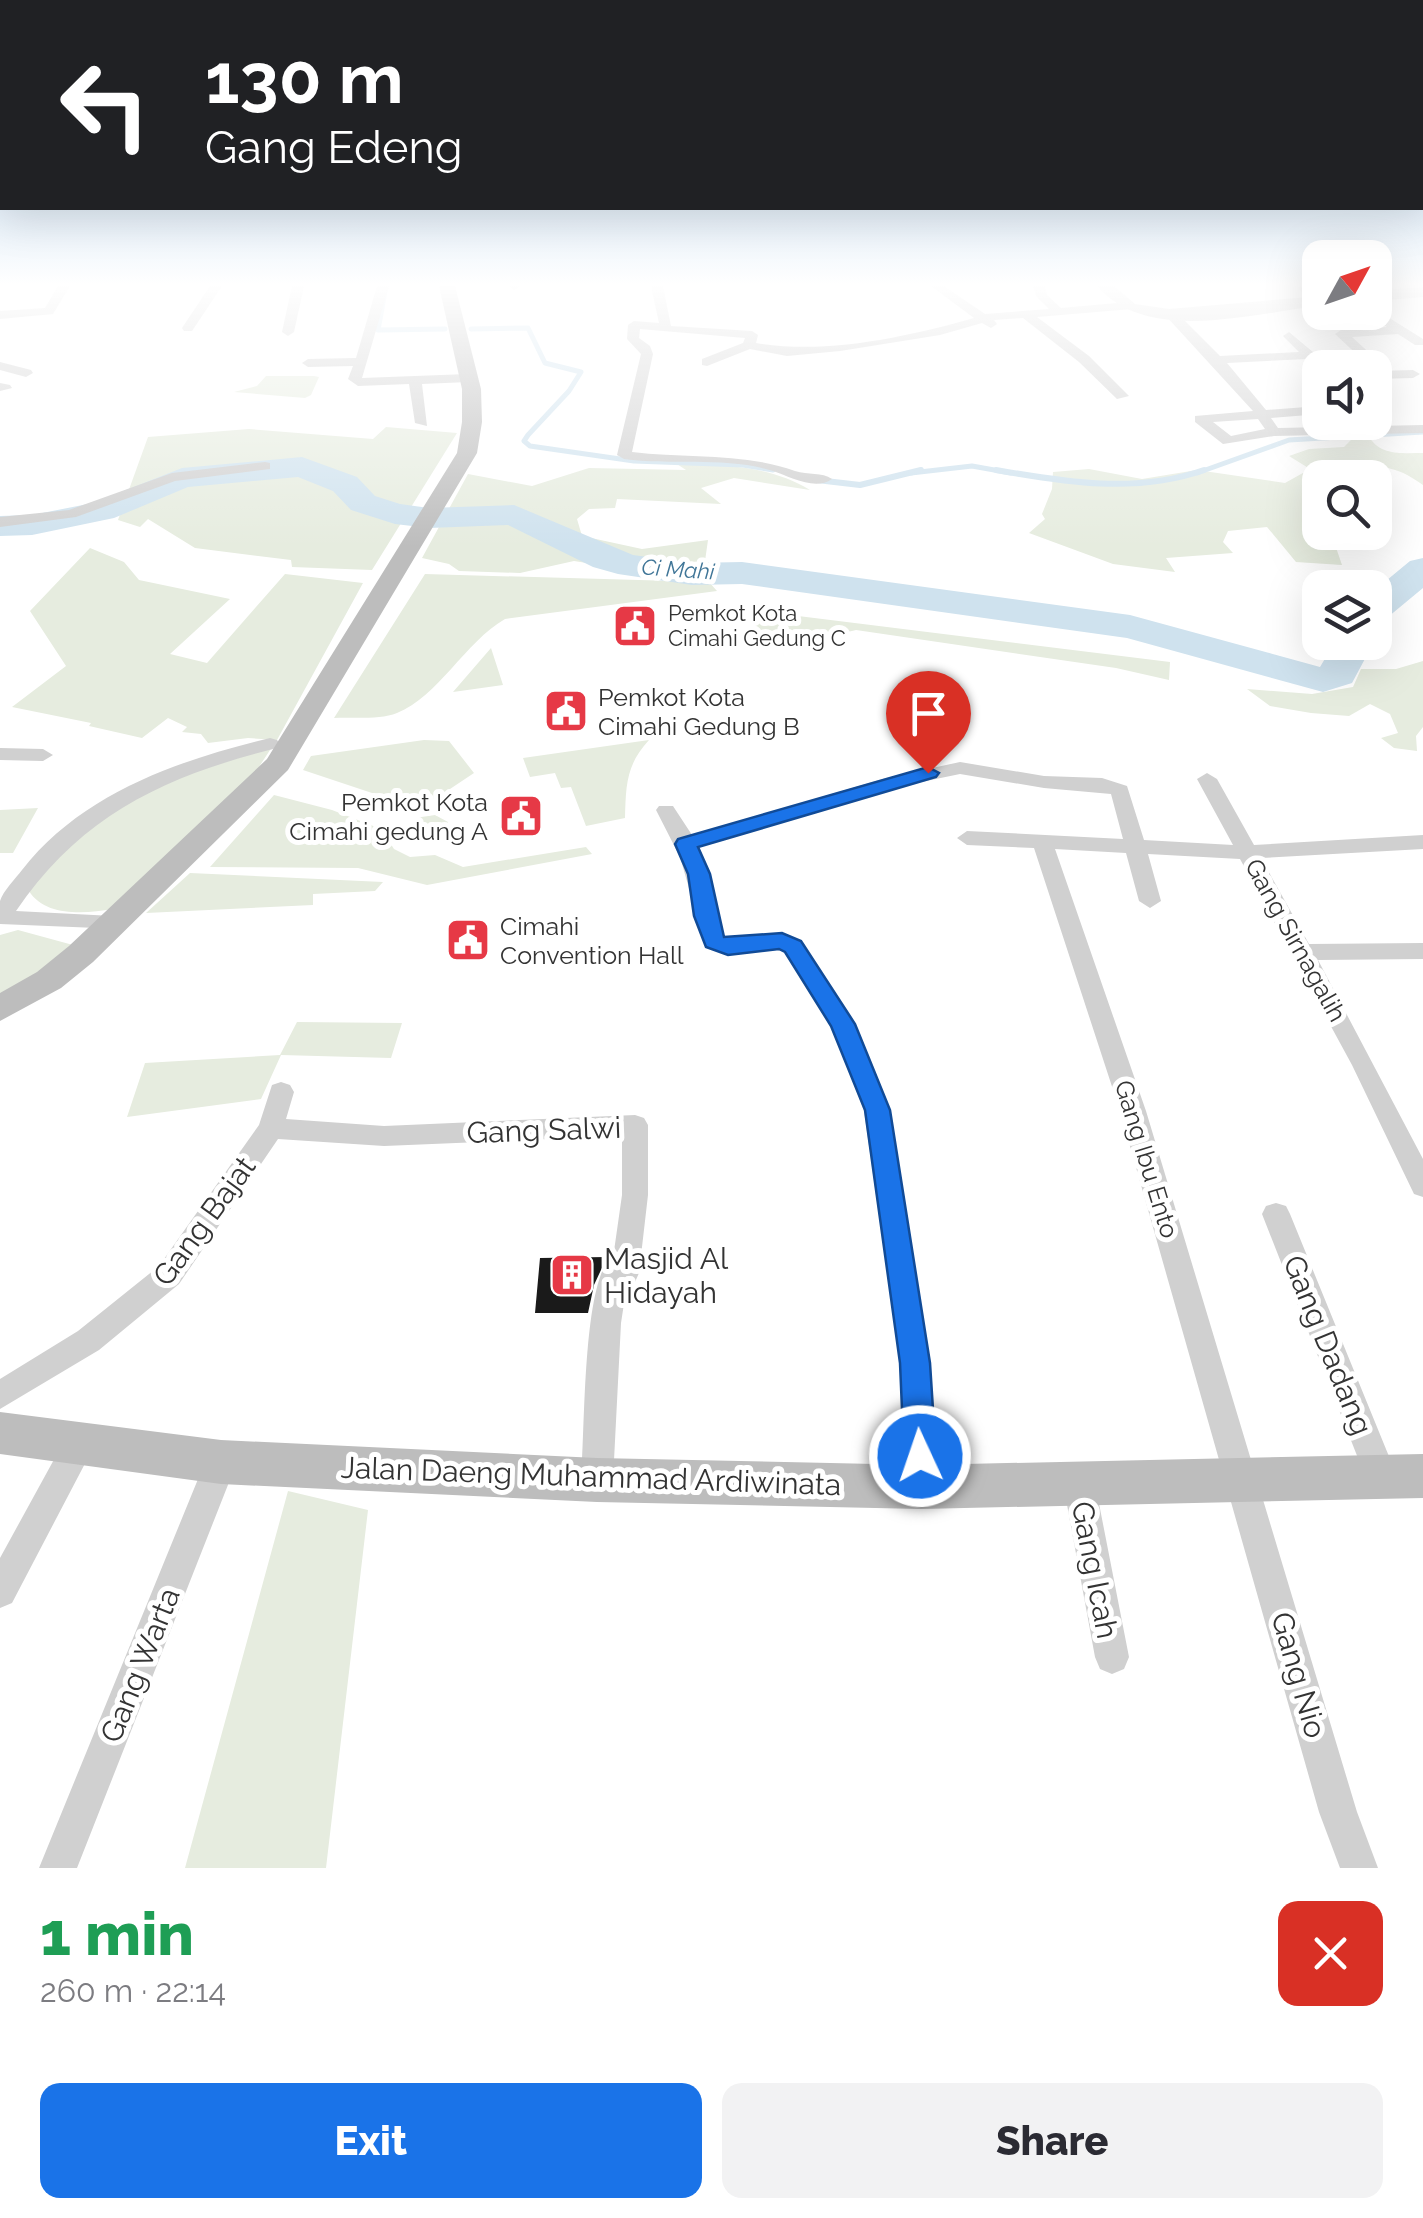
<!DOCTYPE html>
<html lang="en">
<head>
<meta charset="utf-8">
<style>
	:root { --surface:#fff; --page:#f2f2f3; --text:#2b2b33; --muted:#7c7c81; --accent:#1a73e8 }
	body { margin:0; font-family:Raleway,sans-serif; background:var(--page); color:var(--text); height:100vh; display:flex; flex-direction:column; font-size:38px; white-space:nowrap }
	* { box-sizing:border-box; margin:0 }
	p { font-size:32px; color:var(--muted) }
	.icon { flex:none; width:55px; height:55px; fill:none; stroke:currentColor; stroke-width:2; stroke-linecap:round; stroke-linejoin:round }
	.map { position:relative; height:1868px; overflow:hidden }
	.panel { display:flex; flex-direction:column; background:var(--surface); flex:1 }
	.panel>* { flex:none }
	.guide { position:absolute; left:0px; top:0px; width:1425px; height:210px; box-shadow:0 10px 40px #0002; background:#202124; color:#fff; overflow:hidden }
	.needle { width:65px; rotate:50deg }
	.buttons { position:absolute; left:1302px; top:240px; display:grid; gap:20px }
	.buttons a { display:grid; place-items:center; width:90px; height:90px; border-radius:20px; background:var(--surface); box-shadow:0 10px 40px #0002; font-size:50px }
	.pin { position:absolute; display:grid; place-items:center; width:85px; height:85px; color:#fff; margin:-102px -42px; border-radius:50% 50% 50% 0; rotate:-45deg; box-shadow:0 0 10px #0007 }
	.pin .icon { rotate:45deg }
	.me { position:absolute; width:110px; margin:-55px; rotate:357deg; stroke-linejoin:round; filter:drop-shadow(0 0 8px #0008) }
	.turn { display:flex; align-items:center; gap:35px; height:210px; padding:0 40px; font-size:45px }
	.turn .icon { width:130px; height:130px; stroke-width:2.5 }
	.turn b { display:block; font-size:70px; line-height:85px }
	.round { display:grid; place-items:center; flex:none; width:105px; height:105px; border-radius:20px; background:var(--page) }
	.headline { display:flex; align-items:center; justify-content:space-between; height:170px; padding:0 40px }
	h1 { font-size:60px; font-weight:800; line-height:75px; color:#1e9e55 }
	.cta { display:flex; gap:20px; margin-top:auto; padding:20px 40px }
	.cta a { flex:1; height:115px; border-radius:20px; background:var(--accent); color:#fff; font-size:40px; font-weight:800; line-height:115px; text-align:center }
	.cta a+a { background:var(--page); color:var(--text) }
	.map>svg:first-child { display:block }
	.green { fill:#e6ecdf }
	.lines { fill:none; stroke-linecap:round; stroke-linejoin:round }
	.stream-far1 { stroke:#cfe2ee; stroke-width:5 }
	.stream { stroke:#cfe2ee; stroke-width:6 }
	.river { fill:#cfe2ee; fill-rule:evenodd }
	.building { fill:#1a1a1a }
	.minor { fill:#d0d0d0; fill-rule:evenodd }
	.tertiary { fill:#d0d0d0; fill-rule:evenodd }
	.secondary { fill:#bdbdbd; fill-rule:evenodd }
	.route { fill:#1a73e8; stroke:#114b97; stroke-width:2.5 }
	.labels { text-anchor:middle; dominant-baseline:central; stroke-width:10; stroke-linejoin:round; paint-order:stroke }
	.far-water-label { font-size:22px; font-style:italic; fill:#3f7597; stroke:#fff }
	.far-poi-label { font-size:22px; fill:#333; stroke:#fff; text-anchor:start }
	.poi-label { font-size:25px; fill:#333; stroke:#fff; text-anchor:start }
	.street-label { font-size:25px; fill:#333; stroke:#fff }
	.near-street-label { font-size:30px; fill:#333; stroke:#fff }
	.near-poi-label { font-size:30px; fill:#333; stroke:#fff; text-anchor:start }
</style>
</head>
<body>
<div class="map">
<svg width="1423" height="1868" viewBox="0 0 1423 1868">
	<rect width="100%" height="100%" fill="#fff"/>
	<path class="green" d="M266 376H314L319 377 311 395 305 398 234 392 257 386Z
		M386 427 457 433 372 570 292 567 291 560 195 548 148 519 140 527 118 520 148 437 249 429 373 439Z
		M1370 438C1381 456 1404 453 1423 453V485C1389 460 1372 467 1332 471L1327 477 1320 478V487L1310 501 1320 517V532L1331 533 1342 565 1296 562 1267 527 1228 531 1223 542 1233 553 1166 558 1175 572 1113 564 1029 533 1045 519 1042 514 1052 489 1053 472 1089 469 1142 479 1197 470 1285 483 1310 469 1289 456 1309 449 1344 447 1352 439Z
		M677 464C725 465 768 465 810 490L734 478 701 488 721 504 617 499 615 508 589 509 577 519 582 536 642 549 708 540 704 568 637 571 574 561 520 573 459 571 449 564 422 558 468 474 532 486 589 468 686 470Z
		M90 548 124 562 139 580 230 599 170 654 207 663 285 574 363 583 277 740 248 738 208 743 201 734 182 732 187 727 168 718 142 738 89 726 91 723 12 707 66 666 30 611Z
		M425 574 709 582 717 591 505 619C465 642 438 697 397 713 380 720 353 717 334 718Z
		M755 605 770 607 774 613 1170 662 1169 680 1116 668 856 630C838 635 772 641 758 637L747 607Z
		M491 648 503 685 453 692Z
		M1423 661V727L1416 736 1417 751 1394 748 1381 738 1398 733 1390 714 1370 704 1349 716 1311 713 1270 706 1247 689 1312 694 1353 687 1361 669H1396Z
		M424 740 449 741 474 773 435 799 408 805 303 770 311 756Z
		M649 740C626 765 626 785 625 818L586 826 571 787 561 788 555 773 530 777 523 758Z
		M272 747 249 782 112 909C86 914 45 917 29 891 44 873 59 854 75 838 128 787 205 768 272 747Z
		M274 795 332 810 381 829 394 849 410 857 435 855 463 867 586 847 592 854 427 885 358 868 210 867Z
		M38 808 13 853H0V810Z
		M435 815 448 822 449 834C432 843 421 846 405 835L415 818Z
		M190 873 383 882 375 891 313 894V905L146 913Z
		M18 930 84 948 0 1005V935Z
		M297 1022 402 1023 391 1058 281 1055 261 1099 127 1117 145 1063 280 1055Z
		M288 1491 368 1510 326 1868H185Z"/>
	<g class="lines">
		<path class="stream-far1" d="M386 286 378 330 445 329
			M471 329 528 328 545 363 581 372 569 391 528 435 524 441 530 446 634 461 743 465 773 470
			M911 473 972 466 1011 473
			M1197 473 1289 440 1423 432"/>
		<path class="stream" d="M996 470C1065 482 1136 494 1204 470
			M817 480 860 485 921 470"/>
		<path class="river" d="M302 457 357 477 375 496 400 504 429 508 514 505 633 555 692 563 742 562 1130 615 1320 667 1335 642H1374L1352 683 1323 692 1127 638 742 584 692 585 618 574 593 567 508 525 429 528 395 524 351 510 333 491 298 477 188 487 114 518 32 535 0 536V516L32 515 93 503 182 468Z
			M1423 558V588L1388 617 1375 620V590L1410 561Z"/>
	</g>
	<path class="building" d="M607 1257 594 1285 588 1313H535L540 1258Z"/>
	<g class="lines">
		<path class="minor" d="M58 286H70L53 314 0 319V311L45 308Z
			M210 286H222L192 331H184L182 328Z
			M292 286H304L294 332 288 336 282 332Z
			M377 286H389L362 378 468 374 475 378 468 382 422 384 427 426 415 423 409 384 358 386 348 379 353 366 308 367 302 363 308 359 356 358Z
			M508 286H520V287L514 290Z
			M651 286H663L671 326 752 331 758 335 756 343C825 355 907 337 974 318L931 286H944L985 314 1049 309 1036 296 1033 286H1045L1047 295 1061 308 1128 302 1134 306 1132 309 1037 317 1089 356 1129 396 1117 399 1079 362 1023 318 994 320 997 324 991 328 982 323 940 335 840 351 787 356 750 349 707 366 702 365V359L743 343 745 338 640 329 639 338 650 346 653 354 632 452C687 459 742 452 795 471 808 475 822 472 832 479 815 491 791 477 773 471 727 456 672 466 624 459L617 455 641 354 627 339 628 325 634 321 659 323Z
			M1299 286H1308L1320 294V303L1299 290Z
			M1165 309H1173L1220 356 1299 352 1283 336 1289 332 1326 363 1362 365 1320 368V371L1307 359 1227 363 1266 410 1320 406V414L1271 418 1278 428 1423 425V433L1274 436 1223 444 1195 422V416L1253 411 1165 315ZM1258 419 1265 429 1231 436 1213 422Z
			M1375 309 1423 339V345H1415L1398 334 1352 337 1376 359 1365 362 1335 334 1341 330 1387 327 1365 312H1375Z
			M0 362 31 370 33 373 26 377 0 370Z
			M1375 371 1413 370 1420 374 1413 378 1375 379Z
			M0 383 10 385 12 388 0 391Z
			M265 462 270 463V469L175 481 76 517 0 527V517L69 510 172 473Z
			M270 738 277 740 280 744 277 748C166 776 82 814 16 911L113 916 121 919 124 924 121 929 0 924C0 918 0 907 0 901 3 891 16 878 22 870 82 793 179 760 270 738Z
			M0 748 43 749 53 755 43 761 0 760Z
			M960 762 1044 776 1102 778 1127 786 1144 840 1233 845 1197 779 1207 773 1217 779 1254 845 1423 835V849L1261 858 1309 944 1423 943V959L1318 960 1423 1159V1197L1414 1194 1352 1065 1240 859 1148 854 1161 901 1150 908 1139 901 1126 853 1055 849 1146 1111 1357 1812 1378 1868H1340L1319 1812 1120 1111 1034 848 967 845 957 838 967 831 1123 839 1111 794 1044 788 960 774 897 787 698 847 724 937 774 933 801 940 855 1024 890 1111 930 1363 937 1487 932 1498 921 1502 910 1498 905 1487 900 1363 864 1111 832 1026 785 952C760 943 735 956 706 947L680 857 656 810 659 806H673L692 835 886 778Z
			M281 1082 290 1085 294 1092 286 1119 384 1126 635 1115 644 1118 648 1125V1195L639 1273 635 1282 627 1284 621 1323 613 1480 608 1491 597 1495 586 1491 581 1480C585 1428 583 1311 604 1267L612 1265 622 1195V1136L384 1146 278 1139 179 1284 99 1350 0 1409V1379L78 1331 159 1266 259 1125 272 1085Z
			M1276 1203 1286 1206 1290 1214 1397 1476 1392 1487 1381 1491 1370 1487 1365 1476 1262 1214 1266 1206Z
			M79 1429 90 1434 95 1444 90 1454 12 1603 0 1608V1558L68 1434Z
			M221 1447 232 1451 237 1462 77 1868H39L205 1462 210 1451Z
			M1079 1468 1090 1472 1095 1483 1129 1657 1124 1669 1112 1674 1100 1669 1095 1657 1063 1483 1068 1472Z"/>
		<path class="tertiary" d="M1097 286H1114L1135 304 1169 309 1320 296V306C1252 313 1148 345 1097 286Z
			M1423 287V297L1375 301V291Z"/>
		<path class="secondary" d="M439 286H455L481 389 482 422 477 453 288 770 93 962 61 988 0 1021V993L37 972 69 946 267 759 457 453 462 422V389Z
			M0 1412 221 1440 597 1458 921 1465 1423 1454V1498L921 1509 597 1502 221 1484 0 1454Z"/>
	</g>
	<linearGradient id="sky" x2="0" y2="1"><stop stop-color="#9ec6ea"/><stop offset="0.52" stop-color="#fff"/><stop offset="1" stop-color="#fff" stop-opacity="0"/></linearGradient>
	<rect width="1423" height="547" fill="url(#sky)"/>
	<path class="route" d="M928 767 939 773 936 777 698 847 710 874 724 937 782 933 801 941 855 1024 890 1110 930 1363 936 1456 931 1467 920 1471 909 1467 904 1456 900 1363 865 1110 831 1026 785 952 779 949 728 955 706 947 694 916 688 874 675 844 678 839Z"/>
	<defs>
		<symbol id="civic-square" viewBox="-11 -11 22 22"><rect x="-9" y="-9" width="18" height="18" rx="4" fill="#e63946" stroke="#fff"/><path d="M-.6-6.5H3V-4.5H.6V-3L4-1V1h2V6H-6V1h2V-1L-.6-3ZM-1.2 2.5V6h2.4V2.5Z" fill="#fff"/></symbol>
		<symbol id="building-square" viewBox="-11 -11 22 22"><rect x="-9" y="-9" width="18" height="18" rx="4" fill="#e63946" stroke="#fff"/><path d="M-4-6H4V6H1V3H-1V6H-4ZM-2.5-4.3h1.7v1.8h-1.7ZM.8-4.3h1.7v1.8H.8ZM-2.5-1h1.7V.8h-1.7ZM.8-1h1.7V.8H.8Z" fill="#fff"/></symbol>
	</defs>
	<g fill-rule="evenodd">
		<use href="#civic-square" x="610" y="601" width="50" height="50"/>
		<use href="#civic-square" x="541" y="686" width="50" height="50"/>
		<use href="#civic-square" x="496" y="791" width="50" height="50"/>
		<use href="#civic-square" x="443" y="915" width="50" height="50"/>
		<use href="#building-square" x="547" y="1250" width="50" height="50"/>
	</g>
	<g class="labels">
		<g class="far-water-label">
			<text transform="translate(678 569) rotate(4)">Ci Mahi</text>
		</g>
		<g class="far-poi-label">
			<text x="668" y="613">Pemkot Kota<tspan x="668" dy="25">Cimahi Gedung C</tspan></text>
		</g>
		<g class="poi-label">
			<text x="598" y="697">Pemkot Kota<tspan x="598" dy="29">Cimahi Gedung B</tspan></text>
			<text x="488" y="802" text-anchor="end">Pemkot Kota<tspan x="488" dy="29">Cimahi gedung A</tspan></text>
			<text x="500" y="926">Cimahi<tspan x="500" dy="29">Convention Hall</tspan></text>
		</g>
		<g class="street-label">
			<text transform="translate(1296 940) rotate(61)">Gang Sirnagalih</text>
			<text transform="translate(1147 1159) rotate(73)">Gang Ibu Ento</text>
		</g>
		<g class="near-street-label">
			<text transform="translate(544 1130) rotate(-2)">Gang Salwi</text>
			<text transform="translate(204 1221) rotate(-54)">Gang Bajat</text>
			<text transform="translate(1328 1345) rotate(68)">Gang Dadang</text>
			<text transform="translate(591 1476) rotate(2)">Jalan Daeng Muhammad Ardiwinata</text>
			<text transform="translate(1095 1570) rotate(79)">Gang Icah</text>
			<text transform="translate(140 1665) rotate(-68)">Gang Warta</text>
			<text transform="translate(1299 1675) rotate(74)">Gang Nio</text>
		</g>
		<g class="near-poi-label">
			<text x="604" y="1258">Masjid Al<tspan x="604" dy="34">Hidayah</tspan></text>
		</g>
	</g>
</svg>
<div class="buttons">
<a><svg class="needle" viewBox="-14 -14 28 28"><path d="M0-13l5 13h-10z" fill="#e53935"/><path d="M0 13l5-13h-10z" fill="#7c7c81"/></svg></a>
<a><svg class="icon" aria-label="sound" viewBox="0 0 24 24"><path d="M4 9h4l5-4v14l-5-4H4zM17 9q2 3 0 6"/></svg></a>
<a><svg class="icon" aria-label="search" viewBox="0 0 24 24"><circle cx="10" cy="10" r="6"/><path d="M15 15l6 6"/></svg></a>
<a><svg class="icon" aria-label="layers" viewBox="0 0 24 24"><path d="M12 4l9 5-9 5-9-5zM3 14l9 5 9-5"/></svg></a>
</div>
<div class="pin" style="left:928px;top:773px;background:#d93025"><svg class="icon" aria-label="arrive" viewBox="0 0 24 24"><path d="M6 21V4h12l-3 4 3 4H6"/></svg></div>
<svg class="me" style="left:920px;top:1456px" viewBox="-20 -20 40 40"><circle r="17" fill="#1a73e8" stroke="#fff" stroke-width="3"/><path d="M0-11L8 9 0 5-8 9z" fill="#fff"/></svg>
<div class="guide">
<div class="turn"><svg class="icon" aria-label="left" viewBox="0 0 24 24"><path d="M17 20v-9H6M10 6l-5 5 5 5"/></svg><div><b>130 m</b>Gang Edeng</div></div>
</div>
</div>
<section class="panel">
<div class="headline"><div><h1>1 min</h1><p>260 m · 22:14</p></div><a class="round" style="background:#d93025;color:#fff"><svg class="icon" aria-label="close" viewBox="0 0 24 24"><path d="M6 6l12 12M18 6L6 18"/></svg></a></div>
<div class="cta"><a>Exit</a><a>Share</a></div>
</section>
</body>
</html>
